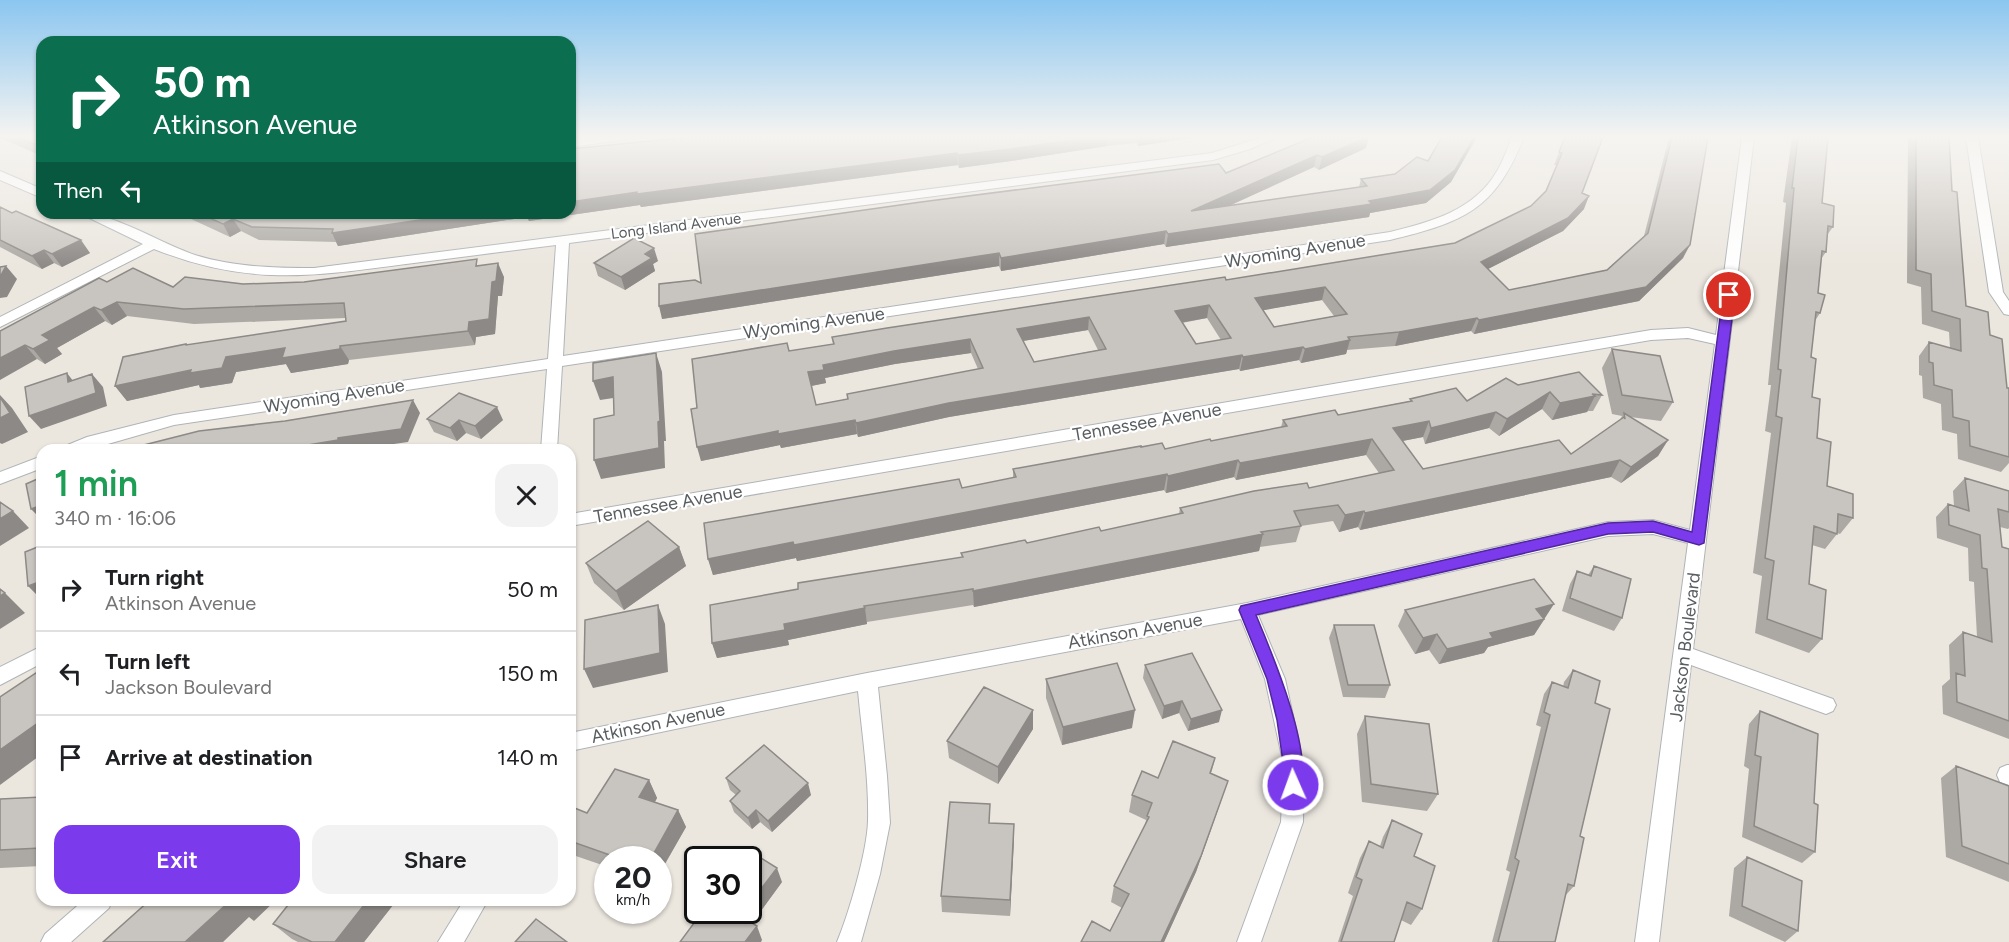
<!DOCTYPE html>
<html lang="en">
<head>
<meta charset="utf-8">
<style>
	:root { --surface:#fff; --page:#f2f2f2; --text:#202124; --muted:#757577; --line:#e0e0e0; --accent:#7c3aed }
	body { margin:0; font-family:Figtree,sans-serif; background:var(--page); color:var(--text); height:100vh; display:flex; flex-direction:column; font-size:22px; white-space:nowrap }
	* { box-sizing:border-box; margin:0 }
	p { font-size:20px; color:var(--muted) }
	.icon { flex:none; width:33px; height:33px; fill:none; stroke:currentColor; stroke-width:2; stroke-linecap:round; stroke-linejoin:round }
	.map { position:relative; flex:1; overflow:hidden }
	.sheet { position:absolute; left:36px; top:444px; width:540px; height:462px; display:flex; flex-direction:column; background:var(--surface); border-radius:18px; box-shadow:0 2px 4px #0004 }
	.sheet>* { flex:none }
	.top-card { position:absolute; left:36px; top:36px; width:540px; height:183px; border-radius:18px; box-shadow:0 2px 4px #0004; background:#0b6e4f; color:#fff; overflow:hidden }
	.speed { position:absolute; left:594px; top:846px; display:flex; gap:12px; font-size:30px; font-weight:700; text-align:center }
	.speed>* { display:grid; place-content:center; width:78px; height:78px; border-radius:50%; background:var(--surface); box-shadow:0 2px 4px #0004; line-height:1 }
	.speed small { font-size:15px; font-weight:400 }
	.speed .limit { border:3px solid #111; border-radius:9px; background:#fff; color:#111 }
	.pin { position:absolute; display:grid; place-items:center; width:51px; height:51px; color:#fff; margin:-26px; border:3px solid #fff; border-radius:50%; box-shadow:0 2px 6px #0007 }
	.me { position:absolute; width:66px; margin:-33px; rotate:358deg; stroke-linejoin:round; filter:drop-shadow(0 0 4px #0008) }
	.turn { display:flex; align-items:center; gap:21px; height:126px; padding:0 18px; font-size:27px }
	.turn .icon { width:78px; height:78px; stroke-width:2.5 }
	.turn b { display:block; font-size:42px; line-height:51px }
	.then { display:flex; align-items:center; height:57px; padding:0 18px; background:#0003; gap:12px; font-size:22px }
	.round { display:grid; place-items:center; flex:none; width:63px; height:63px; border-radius:18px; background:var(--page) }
	.headline { display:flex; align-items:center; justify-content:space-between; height:102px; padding:0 18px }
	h1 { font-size:36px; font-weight:600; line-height:45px; color:#1e9e55 }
	.primary-button { display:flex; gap:12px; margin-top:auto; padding:12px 18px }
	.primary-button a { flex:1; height:69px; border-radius:18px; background:var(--accent); color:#fff; font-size:24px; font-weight:600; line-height:69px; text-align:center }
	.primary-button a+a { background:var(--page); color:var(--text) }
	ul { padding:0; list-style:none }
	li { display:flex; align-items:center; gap:18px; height:84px; padding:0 18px; border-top:2px solid var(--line) }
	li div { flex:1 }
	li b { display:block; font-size:22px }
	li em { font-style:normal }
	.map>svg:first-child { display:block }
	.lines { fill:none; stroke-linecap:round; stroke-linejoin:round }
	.minor-casing { stroke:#b0b4b7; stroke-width:2 }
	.minor { fill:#fff; fill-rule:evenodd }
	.wall { fill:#aca9a4; fill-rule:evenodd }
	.shaded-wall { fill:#8c8986 }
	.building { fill:#c8c4bf; stroke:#8c8986; stroke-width:1.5; fill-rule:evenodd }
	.route { fill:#7c3aed; stroke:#51269a; stroke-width:1.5 }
	.labels { text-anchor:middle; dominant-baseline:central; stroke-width:4.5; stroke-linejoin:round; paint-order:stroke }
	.far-street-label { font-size:15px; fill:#585d60; stroke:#fff }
	.street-label { font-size:18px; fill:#585d60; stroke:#fff }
</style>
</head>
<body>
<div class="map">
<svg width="2009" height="942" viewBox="0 0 2009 942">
	<rect width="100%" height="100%" fill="#ebe7df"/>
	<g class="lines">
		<defs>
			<path id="minor" d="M595 137H628L622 140 570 147V139Z
				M1263 137H1278L1250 149 1213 160 569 243 563 356 1390 232C1431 222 1475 210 1497 171 1504 160 1507 148 1512 137H1524C1495 210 1464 222 1390 240L562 366 557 450H541L547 369 174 425 87 450H63L65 446 87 437 174 415 548 359 556 245C506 251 456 258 406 264 310 277 247 286 154 249L0 327V317L143 244 79 213C114 213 160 243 195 255 234 267 273 268 314 268L1212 153Z
				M1742 137H1754L1693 649 1833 699 1836 705 1833 711 1826 714 1691 665 1659 942H1635L1688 543 1653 534 1608 536 1258 615 1285 679 1304 766 1303 822 1261 942H1237L1281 822 1284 766 1265 679 1241 619 878 687 887 776 890 823 880 874 861 942H837C849 913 867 852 868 821 869 778 862 734 858 691L570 751V733L867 673 1247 603 1608 522 1653 520 1690 530 1715 344 1688 338 1651 340 570 526V514L1651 330 1688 328 1716 335Z
				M1966 137H1978L2003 292 2009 301V315L2004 314 1989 292Z
				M0 171 42 189V198L0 180Z
				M42 456V468L0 484V472Z
				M42 646V663L0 685V667Z
				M2007 765H2009V785L2000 782 1997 775 2000 768Z
				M84 900H112L109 908 71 942H41L45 934Z
				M464 900H488L464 942H438Z"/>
		</defs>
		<use href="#minor" class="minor-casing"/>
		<use href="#minor" class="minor"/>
	</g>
	<path class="wall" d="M0 137H42V156L0 138Z
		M691 137H1196L1190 138 1138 146 1137 143 1107 146 1011 161 959 168 958 165 641 207 640 205 529 221 527 217 338 246 336 242 259 240 241 231 230 237 178 213H272L278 216 570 213Z
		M1313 137 1366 148 1319 170 1314 167 1229 206 1359 187 1361 179 1395 174 1428 161 1441 138V137H1477L1451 182 1426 203 1370 213 1369 217 1166 247 1164 244 1001 271 999 266 662 319 701 283 1226 173Z
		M1565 137 1582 193 1584 209 1563 231 1488 269 1509 290 1607 270 1644 236 1669 137H1708L1683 258 1639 301 1474 334 1471 331 1395 346 1347 350 1346 354 1301 363 1299 360 1240 371 1239 369 949 417 858 437 857 434 781 448 780 445 701 461 697 408 789 351 833 344 832 337 1226 280 1455 243 1531 206 1546 191 1557 165H1554ZM1322 300 1334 316 1274 327 1263 310ZM1207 318 1221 340 1196 344 1182 323ZM1088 330 1098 350 1034 362 1023 341ZM971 353 978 369 847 394 848 399 816 405 811 386 826 383 825 378 895 364Z
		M1792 137H1828L1822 203 1833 227 1827 235 1826 252 1821 259 1818 293 1820 313 1815 321 1811 357 1812 397 1817 438 1827 486 1853 518 1840 534 1837 533V534L1825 549 1812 545 1809 584 1822 639 1809 653 1755 633 1762 576 1753 573 1771 433 1765 431 1771 385H1768L1786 203 1783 202Z
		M1908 137H1949L1952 191 1966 306 1990 335 2007 388H2009V463L2001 472 1958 459 1957 434 1942 430 1941 404 1923 398 1922 376 1919 375V356L1929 342 1950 348 1949 332 1922 324 1921 287 1907 283Z
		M0 207 12 213 90 253 62 267 54 263 42 269 0 247Z
		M658 261 653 264 655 271 625 290 598 276 594 263Z
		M479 265 504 277 502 296H498L495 334 476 337 475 345 349 360 348 364 291 373 286 364 236 372 232 383 200 388 199 385 127 401 115 386 186 344 187 345 346 321V318L194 324 127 316 112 325 105 321 57 348 62 354 45 364 37 359 0 331 107 282 173 287 304 282Z
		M1612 349 1673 402 1661 421 1630 417 1668 440 1658 456 1621 483 1611 477 1360 530 1358 527 1339 532 1333 521 1301 526 1296 542 1260 547 1259 551 974 607 973 605 867 622V624L788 640 789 645 717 658 712 643 798 589 962 557 961 553 1101 531 1179 514 1180 508 1309 488 1379 473 1366 455 1236 480 1234 477 1166 493 1164 490 797 561 796 558 713 575 708 559 962 488 1013 478V469L1141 447 1165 449 1211 441 1281 427 1283 420 1338 415 1410 401V399L1467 401 1518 385 1602 395 1593 411H1588L1587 412 1552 420 1542 409 1499 436 1489 428 1425 444 1423 437 1402 441 1423 469 1571 454 1620 420 1622 416 1612 414 1602 368Z
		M427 419 503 420 481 439 466 433 457 441 434 432Z
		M1965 478 2009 491V528L2008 529 2000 527 2002 547 2009 549V739L1943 714 1942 686 1950 679 1949 645 1963 632 1977 637 1974 582 1969 581 1968 548 1937 538 1936 517 1948 504 1954 506 1953 491Z
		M679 547 686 566 624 610 594 583 586 563Z
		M1594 566 1622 618 1614 631 1562 611 1570 584 1577 571 1588 575Z
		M1405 610 1544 620 1534 635 1488 647 1484 653 1439 664 1429 650 1415 654 1398 626Z
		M1334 625 1390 685 1385 698 1343 697 1329 638Z
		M1145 665 1219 722 1188 731 1179 713 1162 719 1143 678Z
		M1573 670 1595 703 1574 886 1565 896 1555 942H1492L1510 872 1506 870 1541 727 1536 725 1544 694 1552 682 1563 687 1564 682Z
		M1046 679 1132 728 1062 745 1046 698Z
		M1033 710V729L998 784 949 758 947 741Z
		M1760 711 1814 803 1815 852 1802 863 1742 837 1749 769 1744 766 1749 724Z
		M1365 716 1438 794 1427 811 1362 802 1357 734Z
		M1215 758 1211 774 1228 781 1196 872 1164 942H1081L1110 931 1122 908 1111 902 1114 886 1145 826 1146 820 1129 812 1132 795 1158 778Z
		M1956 766 2009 786V882L1946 857 1941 778Z
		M726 778 811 795 772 832 760 822 752 829 734 812 730 801 736 795 730 790Z
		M649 780 657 798 655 802 678 810 686 827 658 876V860H608V867L570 854V811L587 813Z
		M42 797V866L0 868V799Z
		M1392 820 1414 856 1422 909 1411 925 1401 920 1394 942H1338L1353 896 1348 893 1360 858 1369 841 1380 846 1383 837Z
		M991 823 1014 824 1010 916 942 912 941 896Z
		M1747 857 1798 931 1785 942 1729 916 1734 868Z
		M782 882 752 923 762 940 697 919 693 910Z
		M292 900H397L364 942H298L292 939 273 924Z"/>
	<path class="shaded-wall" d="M1092 137H1107V146L1011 161 959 168 958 155Z
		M1139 137H1196L1190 138 1138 146Z
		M1369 137 1366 148 1319 170 1322 157Z
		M1474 137H1477L1451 182 1426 203 1370 213 1369 217 1166 247 1168 234 1369 201Z
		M957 153 958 165 641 207 640 205 529 221 527 217 338 246 332 233 467 213H570V202L637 192Z
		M1317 155 1314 167 1189 224 1191 211Z
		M1589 196 1584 209 1563 231 1476 275 1481 262Z
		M233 219 241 231 230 237 223 224Z
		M1166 231 1164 244 1001 271V258Z
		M81 240 90 253 62 267 52 254Z
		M1690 245 1683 258 1639 301 1474 334 1479 320Z
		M654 248 658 261 653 264 655 271 625 290 621 277 645 254Z
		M44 250 54 263 42 269 32 256Z
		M999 253V266L662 319 659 306Z
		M498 263 504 277 502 296H498L495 334 476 337 475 345 468 331 469 322 492 282Z
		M6 266 17 279 7 297 0 298V277Z
		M1325 287 1322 300 1253 312 1255 298Z
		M117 302 127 316 112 325 101 310Z
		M1209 305 1207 318 1173 324 1175 311Z
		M94 307 105 321 57 348 62 354 45 364 33 349 42 335Z
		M1089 317 1088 330 1017 342V329Z
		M1477 318 1471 331 1395 346 1399 332Z
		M970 339 971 353 895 364 825 378 826 383 811 386 808 372 823 365 894 351Z
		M1350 340 1346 354 1301 363 1305 349Z
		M25 345 37 359 0 380V358Z
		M340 346 349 360 348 364 291 373 286 364 236 372 232 383 200 388 199 385 127 401 115 386 226 357 285 348Z
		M1303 347 1299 360 1240 371 1243 357Z
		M656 353 662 372 666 441H664L665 468 601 479 594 460 658 422Z
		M1242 355 1239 369 949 417 858 437 856 423 949 403Z
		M67 373 77 386 68 382Z
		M92 374 103 387 107 406 41 429 29 416Z
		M613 377 620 397 600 400 593 381Z
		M1550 392 1542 409 1499 436 1507 419Z
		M0 395 12 408 28 432 2 444 0 443Z
		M1595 396 1587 412 1552 420 1560 403Z
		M413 400 420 413 408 442 351 450H278L338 438Z
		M497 407 503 420 481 439 475 426Z
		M1496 412 1489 428 1425 444 1431 428Z
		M459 420 466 433 457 441 450 428Z
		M855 420 857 434 781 448 780 445 701 461 697 447 778 431Z
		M1429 421 1423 437 1387 444 1393 428Z
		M1372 439 1366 455 1236 480 1240 463Z
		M1668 440 1658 456 1621 483 1631 467Z
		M1238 460 1234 477 1166 493 1168 476Z
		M1620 460 1611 477 1360 530 1365 513Z
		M1167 474 1164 490 797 561 796 558 713 575 708 559 793 542Z
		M42 505V520L31 509Z
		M13 511 29 528 0 546V519Z
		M1364 511 1358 527 1339 532 1345 515Z
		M1263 534 1259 551 974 607 973 591Z
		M679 547 686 566 624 610 616 591Z
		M42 581V600L28 586Z
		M5 593 25 613 0 629V596Z
		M1554 604 1534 635 1488 647 1484 653 1439 664 1447 649 1490 633 1536 609Z
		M658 605 665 624 668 672 593 688 584 669Z
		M865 608 867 624 788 640 789 645 717 658 712 643 784 624Z
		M1437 634 1429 650 1415 654 1423 638Z
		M1182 701 1179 713 1162 719 1164 706Z
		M1033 710V729L998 784V767Z
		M1135 710 1132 728 1062 745 1063 727Z
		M1222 710 1219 722 1188 731 1191 719Z
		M42 720V754L0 785V750Z
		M649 780 657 798 648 814 639 797Z
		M1228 781 1196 872 1164 942H1161Z
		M808 783 811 795 772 832 768 821Z
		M678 810 686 827 658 876V860H650Z
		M756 810 760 822 752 829 748 818Z
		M1014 824V841L1010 916V900Z
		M777 868 782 882 747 930 741 916 745 910H748V906Z
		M240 900H276L254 921 249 917 223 942H185L230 901Z
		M368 900H397L364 942H335Z
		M757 926 762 940 761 942H745Z"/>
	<path class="building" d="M16 137H42V147Z
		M691 137H1092L1011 149 958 155 957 153 637 194V192L570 202V149Z
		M1313 137H1368L1322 157 1317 155 1191 211 1367 186 1361 179 1395 174 1417 157 1428 161 1442 137H1474L1455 170 1430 190 1369 201 1372 204 1168 234 1166 231 1001 258 999 253 659 306V284L695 280 701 283 695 234 921 202 1219 164 1226 173Z
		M1565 137H1603L1582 193 1589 196 1568 218 1481 262 1509 290 1607 270 1648 233 1672 137H1708L1690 245 1646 287 1479 320 1477 318 1399 332 1348 337 1350 340 1305 349 1303 347 1243 357 1242 355 949 403 856 423 855 420 778 434V431L697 447 691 409 697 408 692 359 787 343 789 351 834 344 832 337 887 328 1225 277 1226 280 1455 243 1531 206 1546 191 1562 153 1559 152ZM1325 287 1347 314 1274 327 1255 298ZM1209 305 1231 338 1196 344 1175 311ZM1089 317 1106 349 1034 362 1017 329ZM970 339 983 368 847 394 848 399 816 405 808 372 824 370 823 365 894 351Z
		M1798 137H1828L1822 203 1834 206 1833 227 1828 226 1826 252 1822 251 1818 293 1825 295 1820 313 1816 312 1811 357 1816 359 1812 397 1820 399 1817 438 1831 442 1827 486 1853 494V518L1838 514 1837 534 1814 526 1809 584 1826 590 1822 639 1767 619 1774 561 1765 558 1782 418 1776 416 1781 370 1778 369 1794 188H1792Z
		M1916 137H1949L1952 191 1957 192 1966 306 1988 312 1990 335 2002 339 2007 388H2009V457L1970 446 1969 421 1953 417 1952 390 1934 385 1933 363 1929 362V342L1961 351 1960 319 1932 311 1931 274 1916 270Z
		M0 207 12 213 16 211 81 240 52 254 44 250 32 256 0 240Z
		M198 213H272L278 216 280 213H467L332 233 333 229 252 227 233 219 223 224Z
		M634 238 654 248 645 254 652 258 621 277 594 263Z
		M477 259 476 266 498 263 496 281 492 282 489 319 469 322 468 331 340 346V349L282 358 285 348 226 357 222 368 190 373 191 370 115 386 123 357 186 344V345L346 321 344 303 184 309 117 302 101 310 94 307 42 335 50 340 33 349 25 345 0 358V331L99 278 107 282 133 268 173 287 185 277 243 284 304 282Z
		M6 266 0 277V267Z
		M1612 349 1660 356 1673 402 1622 395Z
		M656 353 660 421 658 422 659 448 594 460V419L614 415 613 377 593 381V363Z
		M1579 372 1602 395 1592 394 1595 396 1560 403 1550 392 1507 419 1496 412 1431 428 1429 421 1393 428 1423 469 1559 440 1571 454 1624 417 1625 419 1624 413 1668 440 1631 467 1620 460 1365 513 1364 511 1345 515 1338 505 1294 511 1301 526 1261 532 1263 534 973 591V589L864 606 865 608 784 624 785 630 712 643 710 605 798 589V583L963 557 961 553 1025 540 1027 543 1099 527 1101 531 1183 513 1180 508 1254 491 1307 483 1309 488 1394 470 1372 439 1240 463 1238 460 1168 476 1167 474 794 545 793 542 708 559 704 523 959 479 962 488 1016 477 1013 469 1141 446V447L1162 443 1165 449 1210 439 1211 441 1287 426 1283 420 1335 410 1338 415 1412 401 1410 399 1456 388 1467 401 1506 378 1518 385Z
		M67 373 68 382 92 374 96 393 29 416 25 387Z
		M459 393 497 407 475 426 459 420 450 428 427 419Z
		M0 397 10 413 0 418Z
		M413 400 401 429 338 438V440L278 450H277L278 448 264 450H124L199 431 285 421Z
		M483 447V450H467Z
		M42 477V505L31 509 26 484Z
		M1965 478 2009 491V512L1998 509 2002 547 2009 549V721L1957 702 1956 673 1965 676 1963 632 1992 642 1987 569 1982 568 1980 535 1949 525 1948 504 1969 511Z
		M0 502 13 511 0 519Z
		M648 521 679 547 616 591 586 563Z
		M42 542V581L28 586 25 552 40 546 39 543Z
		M1594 566 1631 579 1622 618 1570 598 1577 571 1591 576Z
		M1534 579 1554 604 1536 609 1544 619 1490 633 1493 638 1447 649 1437 634 1423 638 1405 610Z
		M0 589 5 593 0 596Z
		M658 605 660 653 584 669 585 620Z
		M1334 625H1374L1390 685H1348Z
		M1192 653 1222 710 1191 719 1182 701 1164 706 1145 665Z
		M1117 663 1135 710 1063 727 1046 679Z
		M42 669V720L0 750V697Z
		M1573 670 1600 681 1595 703 1610 709 1580 836 1584 838 1574 886 1568 884 1555 942H1498L1519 861 1515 858 1550 715 1544 712 1552 682 1568 688Z
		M984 687 1033 710 998 767 947 741Z
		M1760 711 1818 734 1814 803 1818 805 1815 852 1754 826 1761 757 1755 755Z
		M1365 716 1429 724 1438 794 1371 784Z
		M1173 741 1215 758 1210 773 1228 781 1201 856 1161 942H1081L1092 921 1110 931 1129 894 1114 886 1149 817 1147 816 1152 803 1132 795 1142 771 1158 778Z
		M764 745 808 783 768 821 756 810 748 818 730 801 740 791 726 778Z
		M1956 766 2009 786V864L1962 846Z
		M615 769 649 780 639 797 678 810 650 860H624L570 841V811L572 807 587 813Z
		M42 797 41 848 0 850V799Z
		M950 802 990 804 989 823 1014 824 1010 900 941 896Z
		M1392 820 1422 834 1414 856 1435 866 1422 909 1407 902 1394 942H1341L1362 880 1356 877 1369 841 1383 848Z
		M743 847 777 868 748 906V860H733Z
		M1747 857 1802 881 1798 931 1742 906Z
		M150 900H240L234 905 230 901 185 942H103Z
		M292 900H368L335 942H312L273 924Z
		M698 905V910H745L741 916 757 926 745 942H680L700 915 693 910Z
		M536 919 567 942H515Z"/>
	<linearGradient id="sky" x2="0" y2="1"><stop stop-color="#8bc6f0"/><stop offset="0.51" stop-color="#f6f4f1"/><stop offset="1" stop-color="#f6f4f1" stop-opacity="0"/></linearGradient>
	<rect width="2009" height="268" fill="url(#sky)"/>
	<path class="route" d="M1729 292 1735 295 1704 543 1699 545 1653 532 1608 534 1256 615C1271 651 1315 754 1299 790L1293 793 1287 790 1277 720 1267 679 1239 610 1241 606 1608 523 1653 521 1692 532 1723 295Z"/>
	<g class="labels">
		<g class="far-street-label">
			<text transform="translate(676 226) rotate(-7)">Long Island Avenue</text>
		</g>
		<g class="street-label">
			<text transform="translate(1295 251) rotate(-9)">Wyoming Avenue</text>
			<text transform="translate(814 323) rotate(-8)">Wyoming Avenue</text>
			<text transform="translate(334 396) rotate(-9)">Wyoming Avenue</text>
			<text transform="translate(1147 422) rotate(-10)">Tennessee Avenue</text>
			<text transform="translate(668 504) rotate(-10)">Tennessee Avenue</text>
			<text transform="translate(1135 631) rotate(-10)">Atkinson Avenue</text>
			<text transform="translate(1685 647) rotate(-83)">Jackson Boulevard</text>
			<text transform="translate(658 723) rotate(-12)">Atkinson Avenue</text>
		</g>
	</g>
</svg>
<div class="speed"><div>20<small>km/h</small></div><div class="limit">30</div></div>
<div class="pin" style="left:1729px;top:295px;background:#d93025"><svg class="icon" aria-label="arrive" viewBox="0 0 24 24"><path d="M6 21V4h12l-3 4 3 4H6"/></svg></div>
<svg class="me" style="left:1293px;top:785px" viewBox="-20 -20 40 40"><circle r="17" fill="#7c3aed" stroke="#fff" stroke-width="3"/><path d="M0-11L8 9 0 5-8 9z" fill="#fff"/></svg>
<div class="top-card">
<div class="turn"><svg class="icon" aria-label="right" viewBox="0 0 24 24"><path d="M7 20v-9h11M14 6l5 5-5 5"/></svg><div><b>50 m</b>Atkinson Avenue</div></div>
<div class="then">Then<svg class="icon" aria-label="left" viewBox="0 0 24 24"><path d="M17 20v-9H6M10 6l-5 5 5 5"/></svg></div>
</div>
<section class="sheet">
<div class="headline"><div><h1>1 min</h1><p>340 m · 16:06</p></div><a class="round"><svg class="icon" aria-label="close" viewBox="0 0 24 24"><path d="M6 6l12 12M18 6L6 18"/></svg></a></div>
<ul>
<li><svg class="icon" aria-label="right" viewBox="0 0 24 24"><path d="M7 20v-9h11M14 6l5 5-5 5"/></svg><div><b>Turn right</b><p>Atkinson Avenue</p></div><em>50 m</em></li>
<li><svg class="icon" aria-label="left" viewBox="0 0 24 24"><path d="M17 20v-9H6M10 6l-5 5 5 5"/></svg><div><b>Turn left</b><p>Jackson Boulevard</p></div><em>150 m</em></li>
<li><svg class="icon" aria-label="arrive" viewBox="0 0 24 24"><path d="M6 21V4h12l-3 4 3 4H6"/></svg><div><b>Arrive at destination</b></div><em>140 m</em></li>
</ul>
<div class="primary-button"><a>Exit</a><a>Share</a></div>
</section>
</div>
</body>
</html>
